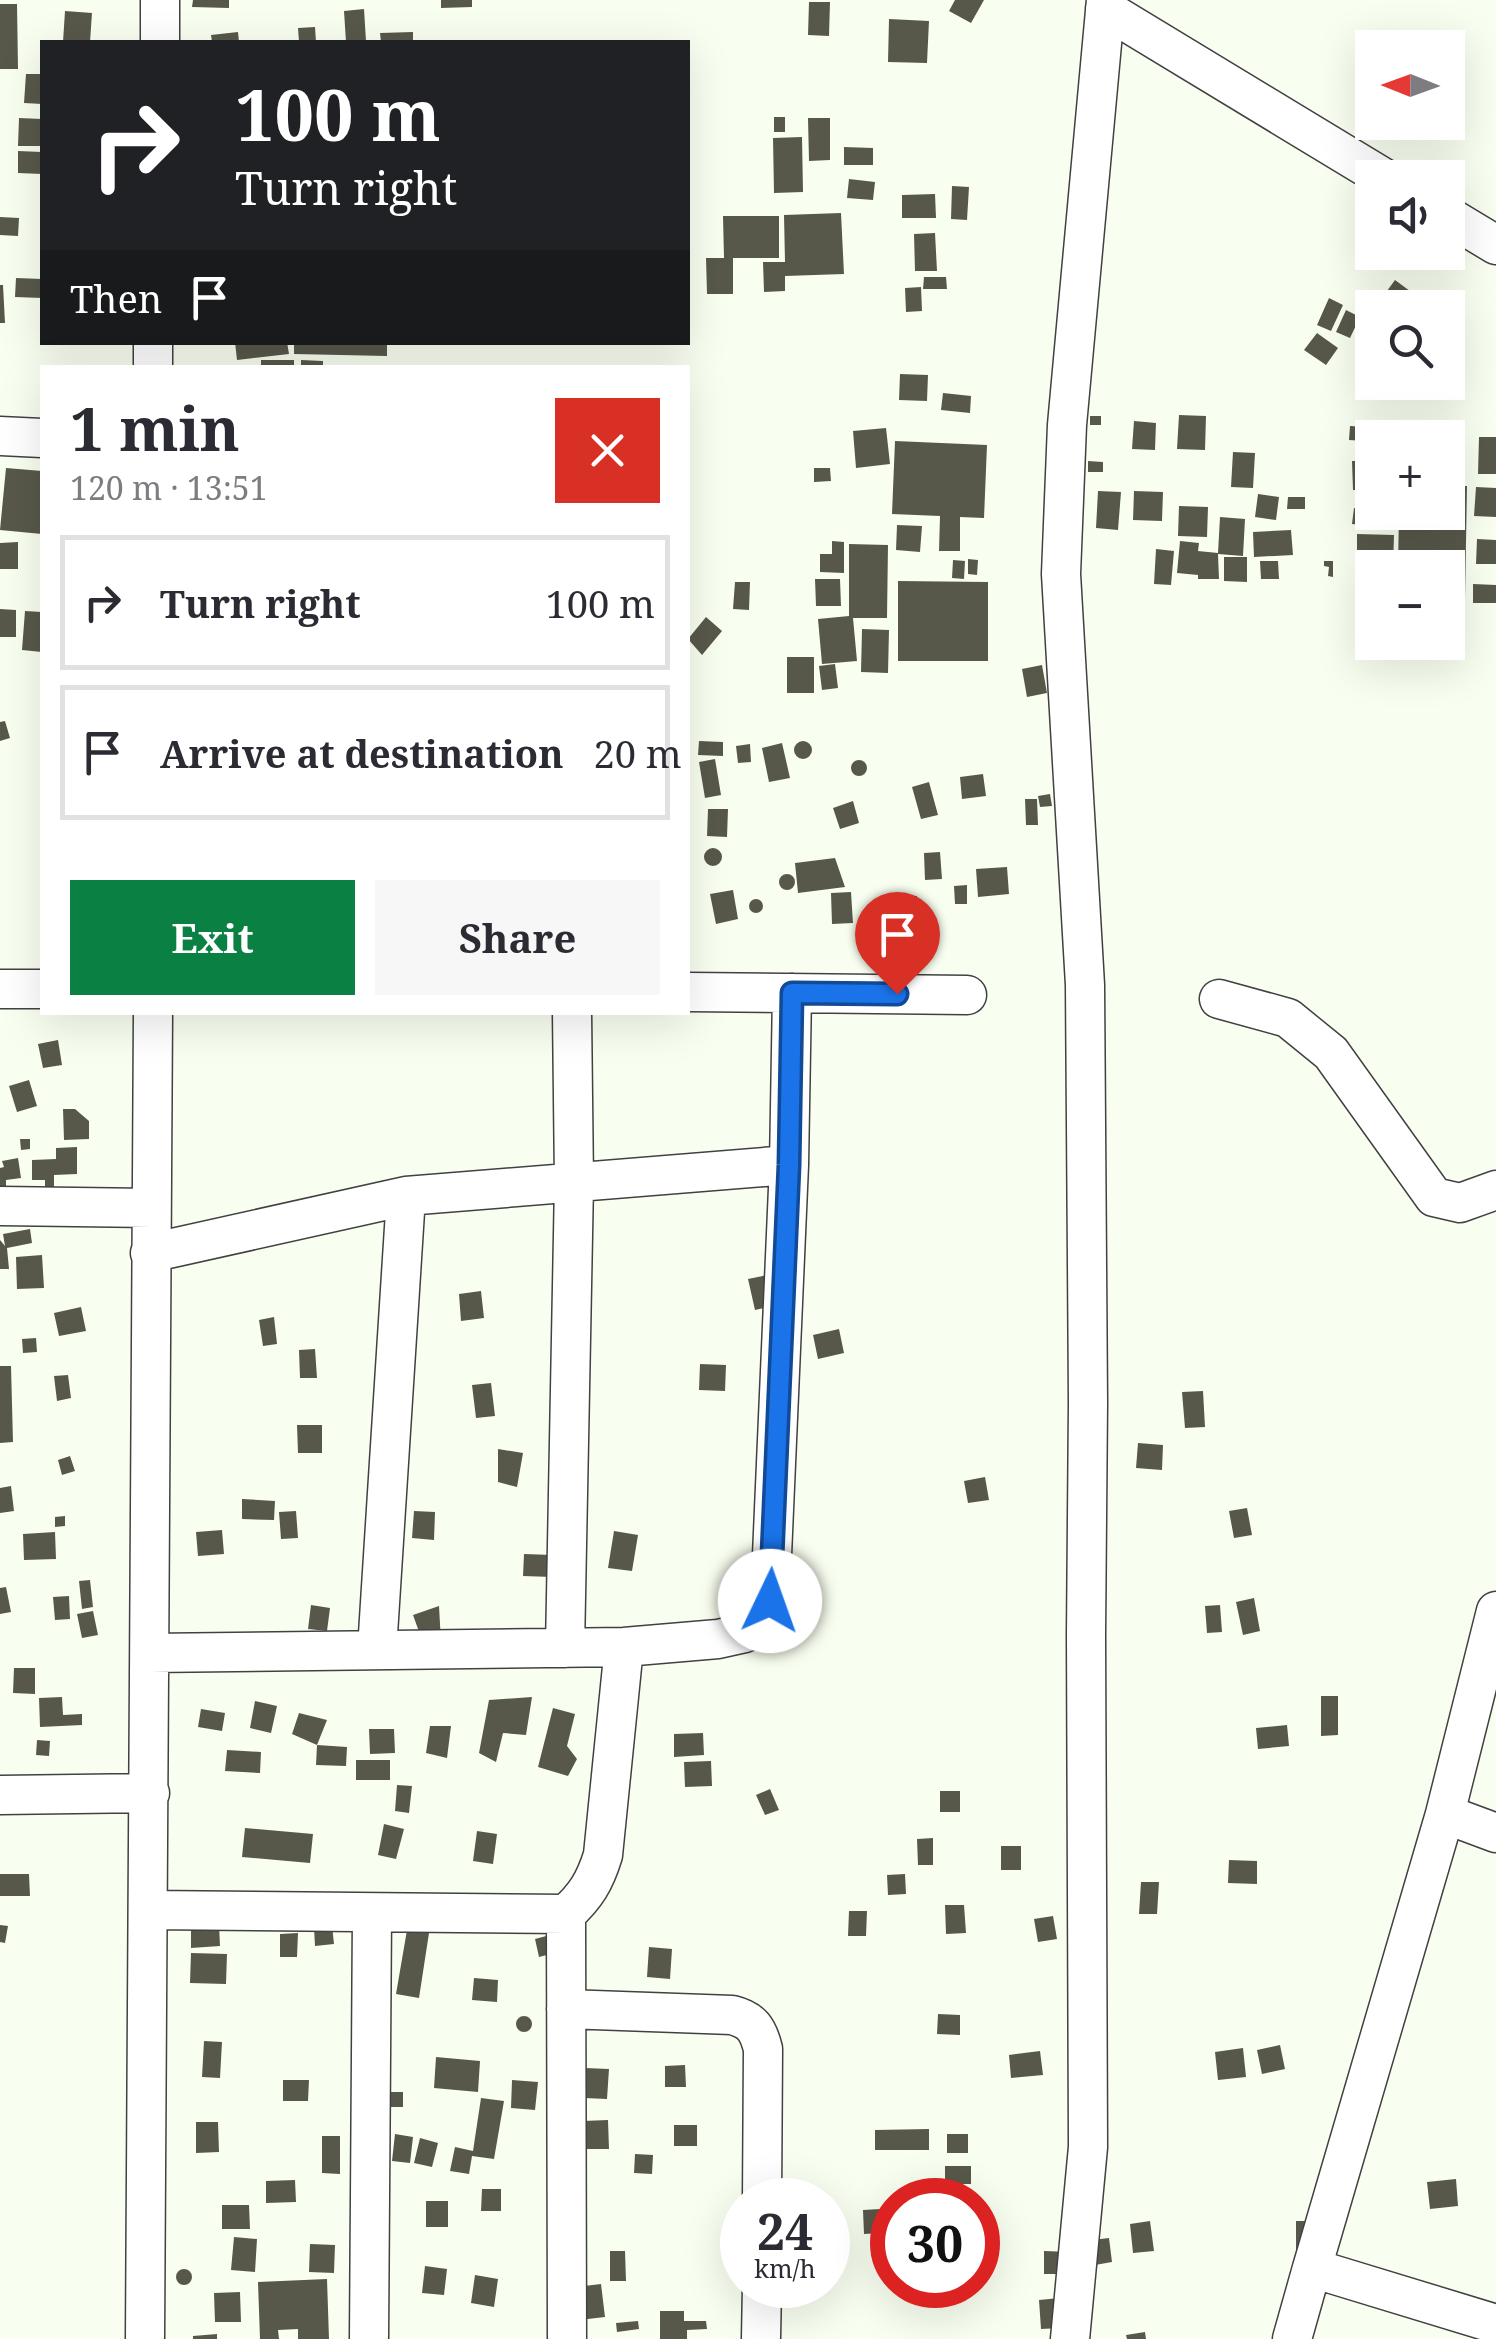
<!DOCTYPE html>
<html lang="en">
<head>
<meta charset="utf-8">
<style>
	:root { --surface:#fff; --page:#f7f7f7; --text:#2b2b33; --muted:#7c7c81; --line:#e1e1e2; --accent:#0b8043 }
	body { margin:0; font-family:"Noto Serif",serif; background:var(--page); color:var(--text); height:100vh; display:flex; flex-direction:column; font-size:38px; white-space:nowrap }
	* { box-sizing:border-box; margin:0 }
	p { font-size:32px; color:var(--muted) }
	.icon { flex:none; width:55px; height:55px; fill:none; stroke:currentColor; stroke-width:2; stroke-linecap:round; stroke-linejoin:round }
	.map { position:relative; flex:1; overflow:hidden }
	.sheet { position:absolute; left:40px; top:365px; width:650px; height:650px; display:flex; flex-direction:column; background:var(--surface); border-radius:0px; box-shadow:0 10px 40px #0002 }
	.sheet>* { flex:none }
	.guide { position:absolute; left:40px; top:40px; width:650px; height:305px; border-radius:0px; box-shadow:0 10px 40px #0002; background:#202124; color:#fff; overflow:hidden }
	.needle { width:65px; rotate:271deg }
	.tools { position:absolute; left:1355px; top:30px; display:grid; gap:20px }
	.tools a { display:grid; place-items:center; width:110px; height:110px; border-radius:0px; background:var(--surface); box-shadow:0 10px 40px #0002; font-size:50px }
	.speed { position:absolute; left:720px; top:2178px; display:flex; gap:20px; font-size:50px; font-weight:700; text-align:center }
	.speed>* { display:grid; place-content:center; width:130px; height:130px; border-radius:50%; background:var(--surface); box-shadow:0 10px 40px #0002; line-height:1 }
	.speed small { font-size:25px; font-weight:400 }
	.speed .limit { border:15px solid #d22; background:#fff; color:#111 }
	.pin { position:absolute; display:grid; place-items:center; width:85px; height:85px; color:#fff; margin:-102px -42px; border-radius:50% 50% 50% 0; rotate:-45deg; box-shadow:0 0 10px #0007 }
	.pin .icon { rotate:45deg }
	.me { position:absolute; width:110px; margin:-55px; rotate:3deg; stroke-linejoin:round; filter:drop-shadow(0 0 8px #0008) }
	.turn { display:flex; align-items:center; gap:35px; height:210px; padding:0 30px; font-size:45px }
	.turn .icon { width:130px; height:130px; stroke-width:2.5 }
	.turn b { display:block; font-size:70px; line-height:85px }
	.then { display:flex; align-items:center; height:95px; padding:0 30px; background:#0003; gap:20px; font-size:38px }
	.round { display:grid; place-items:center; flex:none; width:105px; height:105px; border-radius:0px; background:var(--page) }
	.summary { display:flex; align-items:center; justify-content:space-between; height:170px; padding:0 30px }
	h1 { font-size:60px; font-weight:700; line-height:75px }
	.action { display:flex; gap:20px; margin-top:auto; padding:20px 30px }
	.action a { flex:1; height:115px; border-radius:0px; background:var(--accent); color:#fff; font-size:40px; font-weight:700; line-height:115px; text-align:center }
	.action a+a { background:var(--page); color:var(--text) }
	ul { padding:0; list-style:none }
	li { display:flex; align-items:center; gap:30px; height:135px; margin:0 20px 15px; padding:0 10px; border:5px solid var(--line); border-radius:0px }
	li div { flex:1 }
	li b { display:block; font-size:38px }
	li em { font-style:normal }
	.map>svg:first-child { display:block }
	.building { fill:#58584a }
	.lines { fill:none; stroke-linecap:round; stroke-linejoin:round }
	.minor-casing { stroke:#414141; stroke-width:41 }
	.minor { stroke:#fff; stroke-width:38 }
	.route-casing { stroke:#114b97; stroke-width:25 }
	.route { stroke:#1a73e8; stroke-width:18 }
</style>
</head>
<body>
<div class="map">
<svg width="1496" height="2339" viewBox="0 0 1496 2339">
	<rect width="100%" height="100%" fill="#f9fff0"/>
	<path class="building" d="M193 0H229V8L192 7Z
		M441 0H472V7L441 8Z
		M955 0H984L971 23 949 11Z
		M809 2H830L829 36 808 35Z
		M0 4H17L18 69H0Z
		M364 9 366 41 346 42 344 11Z
		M65 11 92 13 90 42H63Z
		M889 19 929 21 927 63 888 62Z
		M315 27 316 42H299L298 28Z
		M238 32 239 42H212L211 35Z
		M413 32V42H381L380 33Z
		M26 74H42V104L24 103Z
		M774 117H785V132H774Z
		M19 118 42 119V146H18Z
		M808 118H830V160L809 161Z
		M802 137 803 192 774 193 773 138Z
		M844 147 873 148V165H844Z
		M18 151 42 152V174L18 173Z
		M849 179 875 182 873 200 847 198Z
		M952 186 969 187 967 220 951 219Z
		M935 194 936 218H902V195Z
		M841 213 844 274 785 276V291L764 292 763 262H785L784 215Z
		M723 216H779V258H733V294H707L706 258H724Z
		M0 217 19 218 18 236 0 235Z
		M935 233 937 271H915L914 234Z
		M924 277H946L947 289H923Z
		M16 278 42 279V298L15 297Z
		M1395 280 1414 294 1404 308H1378L1376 306Z
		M0 285H3L5 323H0Z
		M921 287 922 311 906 312 905 288Z
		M1329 298 1343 305 1331 331 1317 325Z
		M1346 310 1360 317 1350 338 1336 332Z
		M1317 333 1338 348 1326 365 1304 350Z
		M235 342H287L289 354 237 360Z
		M294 342H387V356L294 354Z
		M261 360H294V368H261Z
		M301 360 323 361V368H301Z
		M900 374 928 375 927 401 899 400Z
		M943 393 971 396 970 413 941 410Z
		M1179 415 1206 416 1205 450 1177 449Z
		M1090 416H1101V425H1090Z
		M1134 421 1156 423 1155 450 1132 449Z
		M1350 426 1365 427V441L1349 440Z
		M886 428 890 464 856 468 853 431Z
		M1479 437H1496V474H1478Z
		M895 441 987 445 984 518 960 517V551H939L940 516 892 514Z
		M1233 452 1255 453 1253 488 1231 487Z
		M1088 461 1103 462V472H1088Z
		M1352 461H1372V490H1353Z
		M6 468 42 471V534L0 530Z
		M814 468H830L831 481 814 482Z
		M1448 486H1467L1465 599 1448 598V568H1398L1399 512H1448Z
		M1476 487 1496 488V517L1474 516Z
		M1098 491 1121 492 1118 530 1096 528Z
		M1134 491 1163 492 1162 521 1133 520Z
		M1258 494 1279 497 1276 520 1255 517Z
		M1288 497H1305V509H1287Z
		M1179 506 1208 507 1207 537 1178 536Z
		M1354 508 1385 512 1383 527 1352 524Z
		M1220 517 1245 519 1243 556 1218 554 1219 579H1198V575L1177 573 1180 541 1199 543 1198 551 1218 553Z
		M897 525 922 526 920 552 896 550Z
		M1291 530 1293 555 1254 557 1253 532Z
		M1357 534 1394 535 1393 568H1372V577L1357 576Z
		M1477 539 1496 540V564H1476Z
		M832 541 844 542V573L820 572V554H832Z
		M18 542V569H0V543Z
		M849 544 888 545 887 618H853L857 661 822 664 818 619 849 616Z
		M1156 549 1174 551 1171 585 1154 584Z
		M1224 557H1247V582L1224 581Z
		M968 559 978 560 977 575 968 574Z
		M953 560 965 561 964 579 952 578Z
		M1260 561H1278L1279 579H1261Z
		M1324 561H1333V577L1328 576 1329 567 1324 566Z
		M815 579H840L841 606H816Z
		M898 581 988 582V661H898Z
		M735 582H750L749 610 733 609Z
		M1473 584 1496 585V603H1473Z
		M0 609 16 610V637H0Z
		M25 611 42 612V652L22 650Z
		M706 617 722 631 702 655 688 639Z
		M862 629 889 630 888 673 861 672Z
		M787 657H814V693H787Z
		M835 664 838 688 822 690 819 666Z
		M1042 665 1047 693 1027 697 1022 669Z
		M5 721 10 738 0 741V722Z
		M699 741 723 742V756L698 755Z
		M794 750a9 9 0 1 1 18 0a9 9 0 1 1-18 0Z
		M782 743 790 778 769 782 762 748Z
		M750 744 751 762 738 763 736 746Z
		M715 759 721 795 705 798 699 762Z
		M851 768a8 8 0 1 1 16 0a8 8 0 1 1-16 0Z
		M983 774 986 796 962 799 960 777Z
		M929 782 938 815 921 819 912 787Z
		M1050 794 1052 806 1040 807 1038 796Z
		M1025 799H1037L1038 825H1026Z
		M853 801 859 823 840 829 833 808Z
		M708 809H728L727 837 707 836Z
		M704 857a9 9 0 1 1 18 0a9 9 0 1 1-18 0Z
		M940 852 942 879 925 880 924 853Z
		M835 858 845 887 798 893 795 863Z
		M1007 867 1009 894 978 897 976 869Z
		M779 882a8 8 0 1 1 16 0a8 8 0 1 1-16 0Z
		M967 885V904H955L954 886Z
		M733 890 738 919 716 924 710 894Z
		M851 892 853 923 832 924 831 893Z
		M897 896H917V913L897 914Z
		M749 906a7 7 0 1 1 14 0a7 7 0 1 1-14 0Z
		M58 1040 62 1065 43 1068 38 1044Z
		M29 1080 37 1106 17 1112 9 1086Z
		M63 1109H75L89 1121V1139L64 1140Z
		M20 1139H30V1149L21 1150Z
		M77 1147V1174L54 1175V1189H45V1180H32V1160L56 1159V1148Z
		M18 1158 21 1178 6 1180V1186H0V1168L4 1167 2 1161Z
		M30 1229 32 1243 7 1248 9 1269H0V1240L5 1246 3 1234Z
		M42 1255 44 1288 17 1289 16 1257Z
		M767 1275 774 1306 755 1310 748 1279Z
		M481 1291 484 1318 461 1321 459 1294Z
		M81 1307 86 1331 59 1336 54 1313Z
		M274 1317 277 1344 263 1346 259 1320Z
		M839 1329 844 1353 818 1359 813 1335Z
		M36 1338 37 1352 23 1353 22 1339Z
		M315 1349 317 1378H300L299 1350Z
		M700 1364 726 1365 725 1391 699 1390Z
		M0 1366H11L13 1442 0 1443Z
		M68 1375 71 1398 57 1401 54 1376Z
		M491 1383 495 1416 476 1418 472 1385Z
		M1203 1391 1205 1427 1185 1428 1182 1392Z
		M297 1425H322V1453H298Z
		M1138 1443 1163 1445 1162 1470 1136 1468Z
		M498 1449 523 1453 517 1487 498 1482Z
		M70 1456 75 1471 62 1475 58 1460Z
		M985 1477 989 1500 968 1503 964 1481Z
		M11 1486 14 1511 0 1513V1488Z
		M242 1499 275 1501 274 1520 242 1519Z
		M1247 1508 1252 1535 1234 1538 1229 1511Z
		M296 1511 298 1538 281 1539 279 1512Z
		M414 1511 435 1512 434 1540 412 1538Z
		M65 1516V1526L55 1527V1517Z
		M222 1530 224 1554 198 1556 196 1532Z
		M614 1531 638 1535 632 1571 608 1568Z
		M55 1532 56 1559 24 1560 23 1534Z
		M524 1554 553 1555 552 1577 523 1576Z
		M90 1580 93 1607 82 1609 79 1581Z
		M6 1587 11 1612 0 1614V1588Z
		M69 1596 70 1619 55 1620 53 1597Z
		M1254 1598 1260 1631 1243 1635 1236 1602Z
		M311 1605 330 1608 327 1631 308 1629Z
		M1220 1605 1222 1632 1207 1633 1205 1606Z
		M439 1606 441 1642 422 1640 413 1615Z
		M93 1611 98 1635 82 1638 77 1614Z
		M14 1668H35V1694L13 1693Z
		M1321 1696H1338V1735L1321 1736Z
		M62 1697 63 1715 82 1714V1725L40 1727 39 1698Z
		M532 1697 526 1735 503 1733 496 1762 479 1753 489 1700Z
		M255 1701 277 1706 271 1733 250 1728Z
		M553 1708 575 1714 567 1746 577 1759 568 1776 538 1767Z
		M201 1709 225 1713 222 1731 198 1727Z
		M299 1713 327 1720 317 1745 347 1747 346 1766 316 1765 317 1745 292 1734Z
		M1287 1725 1289 1746 1258 1749 1256 1728Z
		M430 1726H451L447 1758 426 1753Z
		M369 1729H394L395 1753 370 1754Z
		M703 1733 704 1755 674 1757V1734Z
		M37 1740 50 1741 49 1756 36 1755Z
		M227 1750 261 1752 260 1773 225 1771Z
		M356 1760H390V1780H356Z
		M711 1761 712 1786 685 1787 684 1762Z
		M397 1785 412 1786 409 1813 395 1811Z
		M770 1789 779 1810 765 1815 756 1795Z
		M940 1791H960V1812H940Z
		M384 1824 404 1829 396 1859 378 1855Z
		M245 1828 313 1834 310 1863 242 1857Z
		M477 1831 497 1834 493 1864 473 1861Z
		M933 1838V1865H918L917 1839Z
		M1001 1846H1021V1870H1001Z
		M1229 1860 1257 1861V1884L1228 1883Z
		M0 1874H29L30 1896H0Z
		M905 1874 906 1894 888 1895 887 1875Z
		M1141 1882H1159L1157 1914H1139Z
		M945 1905H964L966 1933 946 1934Z
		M849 1911H867L866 1936H848Z
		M1053 1916 1057 1939 1038 1942 1034 1919Z
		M219 1924 220 1946 191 1948V1925Z
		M0 1925 8 1926 5 1943 0 1942Z
		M332 1925 334 1944 315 1946 314 1927Z
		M407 1930 429 1933 419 1998 396 1994Z
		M298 1933 297 1957H280V1934Z
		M550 1935 562 1951 539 1957 535 1939Z
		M649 1947 672 1949 670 1979 647 1977Z
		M191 1953 227 1954 226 1984 190 1983Z
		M474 1978 498 1980 497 2002 472 2000Z
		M938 2014 960 2015V2035L937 2034Z
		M516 2024a8 8 0 1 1 16 0a8 8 0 1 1-16 0Z
		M204 2041 222 2042 220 2078 202 2077Z
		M1280 2045 1285 2069 1262 2074 1257 2050Z
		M1243 2048 1246 2077 1218 2080 1215 2052Z
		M1040 2051 1043 2075 1011 2078 1009 2055Z
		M436 2057 480 2061 478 2092 434 2088Z
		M685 2065 686 2087H665V2066Z
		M585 2068 609 2069 607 2099 584 2098Z
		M283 2080H309L308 2101H283Z
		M512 2080 538 2082 535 2110 511 2108Z
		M389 2092H403V2107H389Z
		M481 2098 504 2101 494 2159 472 2156 469 2174 450 2171 455 2147 473 2151Z
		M608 2120 609 2149H584L583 2121Z
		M196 2122H218L219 2152 196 2153Z
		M674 2125H697V2146H674Z
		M929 2129V2150H875V2130Z
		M395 2134 413 2137 410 2163 392 2161Z
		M947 2134H968V2153H947Z
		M322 2136H340V2174L322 2173Z
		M420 2138 438 2143 432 2167 414 2163Z
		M635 2154 653 2155 652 2174 634 2173Z
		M945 2166H971V2184H945Z
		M1456 2179 1458 2206 1430 2209 1427 2182Z
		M295 2180 296 2202 266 2203V2181Z
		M482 2189H501V2211H481Z
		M426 2201H448V2227H426Z
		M222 2205H249L250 2229H222Z
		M880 2209 881 2233 864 2234 863 2210Z
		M1150 2221 1154 2251 1133 2253 1130 2224Z
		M1296 2221H1316V2250H1296Z
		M234 2237 257 2239 255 2272 231 2270Z
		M1109 2238 1112 2262 1095 2265 1092 2240Z
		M310 2244 335 2245 334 2273 309 2272Z
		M610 2251H625L626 2281H610Z
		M1044 2251 1071 2252 1070 2274H1044Z
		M425 2266 447 2269 444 2295 422 2293Z
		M176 2277a8 8 0 1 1 16 0a8 8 0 1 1-16 0Z
		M475 2275 498 2279 494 2307 471 2303Z
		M327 2279 329 2339H298V2329L278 2330 279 2339H260L258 2282Z
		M601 2284 605 2317 579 2320 576 2287Z
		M240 2292 241 2322H215L214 2293Z
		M1059 2298 1061 2328 1041 2329 1039 2300Z
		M660 2311H684V2321H706L707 2329 687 2330V2339H660Z
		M638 2321 639 2329 617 2332 616 2323Z
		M1145 2332 1146 2339H1127L1126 2335Z
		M217 2334V2339H193V2336Z"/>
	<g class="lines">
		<defs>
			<path id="minor" d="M1105 9 1384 178
				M160 42V0
				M1448 216 1496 245
				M153 368V342
				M0 436 42 438
				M0 989H42
				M688 992 967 995
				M1219 999 1288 1018 1331 1053 1434 1197 1460 1203 1496 1190
				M0 1206 151 1208
				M150 1253 406 1196 789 1165
				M1496 1611 1445 1814 1496 1833
				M565 1648 574 1183 572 1012
				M377 1650 406 1196
				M150 1653 624 1647 718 1639 745 1633 759 1622 770 1601 789 1165 792 993
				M0 1795 150 1793
				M1445 1814 1312 2268 1496 2324
				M149 1910 566 1914C586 1896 595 1881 603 1855L624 1647
				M566 1914 567 2339
				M566 2009 732 2015C752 2020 758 2029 763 2049L762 2200
				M145 2339 153 1012
				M369 2339 372 1913
				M761 2339 762 2285
				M1070 2339 1088 2147 1086 1635 1088 1402 1085 985 1061 574 1067 425 1106 0
				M1292 2339 1312 2268"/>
		</defs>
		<use href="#minor" class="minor-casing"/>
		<use href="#minor" class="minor"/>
	</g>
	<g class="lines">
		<defs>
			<path id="route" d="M770 1601 789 1165 792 993 897 994"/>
		</defs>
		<use href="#route" class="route-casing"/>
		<use href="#route" class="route"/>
	</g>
</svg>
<div class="tools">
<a><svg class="needle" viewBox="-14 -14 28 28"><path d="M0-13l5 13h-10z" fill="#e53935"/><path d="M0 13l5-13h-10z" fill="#7c7c81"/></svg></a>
<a><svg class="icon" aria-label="sound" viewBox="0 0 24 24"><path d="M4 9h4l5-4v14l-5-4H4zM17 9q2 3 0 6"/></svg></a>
<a><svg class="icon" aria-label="search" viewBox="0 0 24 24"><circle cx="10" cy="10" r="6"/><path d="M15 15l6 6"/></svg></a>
<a>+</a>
<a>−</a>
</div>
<div class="speed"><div>24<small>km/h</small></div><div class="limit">30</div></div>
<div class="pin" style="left:897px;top:994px;background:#d93025"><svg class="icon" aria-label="arrive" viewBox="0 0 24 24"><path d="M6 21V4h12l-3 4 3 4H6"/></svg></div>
<svg class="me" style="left:770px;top:1601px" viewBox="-20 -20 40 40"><circle r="19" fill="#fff"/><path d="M0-13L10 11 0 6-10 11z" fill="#1a73e8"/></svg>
<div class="guide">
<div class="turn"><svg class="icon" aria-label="right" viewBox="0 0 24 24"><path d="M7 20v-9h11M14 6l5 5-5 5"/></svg><div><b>100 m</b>Turn right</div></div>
<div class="then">Then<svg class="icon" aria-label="arrive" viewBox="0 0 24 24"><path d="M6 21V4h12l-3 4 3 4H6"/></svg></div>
</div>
<section class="sheet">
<div class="summary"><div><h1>1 min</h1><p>120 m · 13:51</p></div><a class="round" style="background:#d93025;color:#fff"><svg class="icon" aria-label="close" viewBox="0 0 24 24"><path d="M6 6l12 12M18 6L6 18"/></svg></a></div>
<ul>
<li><svg class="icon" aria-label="right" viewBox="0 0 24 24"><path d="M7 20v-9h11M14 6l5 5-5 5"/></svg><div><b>Turn right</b></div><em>100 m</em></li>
<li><svg class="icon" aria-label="arrive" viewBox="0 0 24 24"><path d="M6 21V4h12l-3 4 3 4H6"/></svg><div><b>Arrive at destination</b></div><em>20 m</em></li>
</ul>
<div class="action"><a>Exit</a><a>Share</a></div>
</section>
</div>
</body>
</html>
